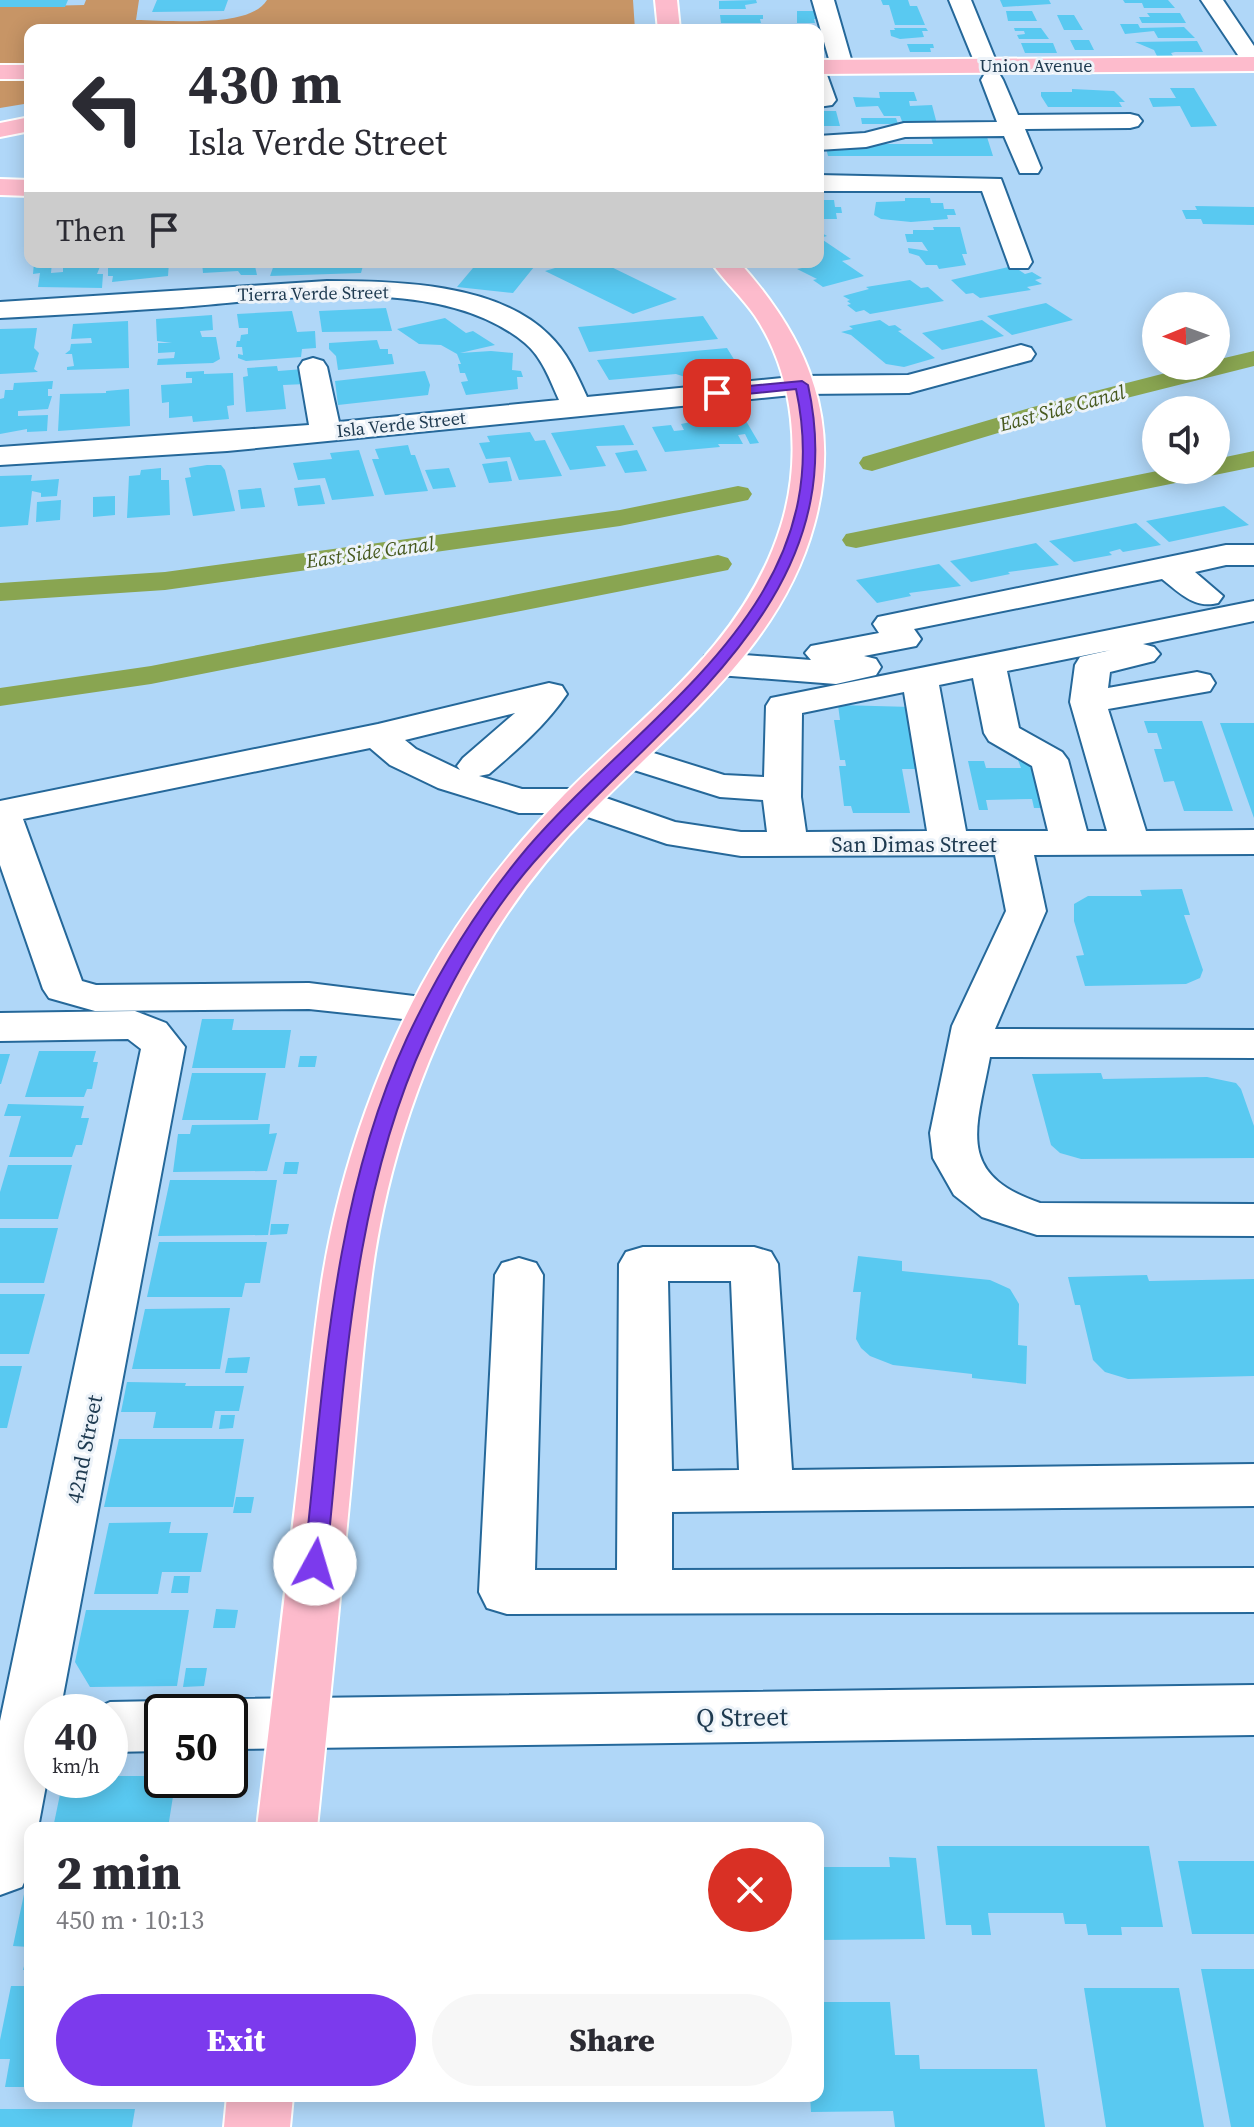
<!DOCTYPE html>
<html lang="en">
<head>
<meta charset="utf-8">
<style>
	:root { --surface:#fff; --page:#f7f7f7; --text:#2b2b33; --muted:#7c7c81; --accent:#7c3aed }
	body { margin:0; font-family:"Source Serif 4",serif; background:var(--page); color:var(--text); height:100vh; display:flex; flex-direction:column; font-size:30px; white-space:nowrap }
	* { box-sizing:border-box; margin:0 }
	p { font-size:26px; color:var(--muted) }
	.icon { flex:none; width:44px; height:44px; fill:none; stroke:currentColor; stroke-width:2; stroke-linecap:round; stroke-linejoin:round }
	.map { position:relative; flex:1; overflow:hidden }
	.drawer { position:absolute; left:24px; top:1822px; width:800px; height:280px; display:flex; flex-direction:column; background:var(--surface); border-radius:16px; box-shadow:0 4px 20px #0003 }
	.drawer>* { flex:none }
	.guide { position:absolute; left:24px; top:24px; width:800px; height:244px; border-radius:16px; box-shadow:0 4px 20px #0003; background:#fff; color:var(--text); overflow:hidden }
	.needle { width:52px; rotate:269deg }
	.tools { position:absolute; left:1142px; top:292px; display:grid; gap:16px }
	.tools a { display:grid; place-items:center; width:88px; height:88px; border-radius:50%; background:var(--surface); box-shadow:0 4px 20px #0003; font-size:40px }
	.speed { position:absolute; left:24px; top:1694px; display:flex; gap:16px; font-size:40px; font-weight:700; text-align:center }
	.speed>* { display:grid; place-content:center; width:104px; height:104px; border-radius:50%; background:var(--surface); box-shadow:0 4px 20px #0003; line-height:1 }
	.speed small { font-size:20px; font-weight:400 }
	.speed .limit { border:4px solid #111; border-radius:12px; background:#fff; color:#111 }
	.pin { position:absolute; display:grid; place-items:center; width:68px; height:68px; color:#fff; margin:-34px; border-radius:16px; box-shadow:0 4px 12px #0006 }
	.me { position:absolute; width:88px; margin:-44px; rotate:6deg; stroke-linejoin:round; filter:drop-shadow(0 0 6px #0008) }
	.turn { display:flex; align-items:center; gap:28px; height:168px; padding:0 32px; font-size:36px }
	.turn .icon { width:104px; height:104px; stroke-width:2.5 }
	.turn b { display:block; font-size:56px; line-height:68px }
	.then { display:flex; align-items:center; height:76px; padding:0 32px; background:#0003; gap:16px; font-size:30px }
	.round { display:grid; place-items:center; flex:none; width:84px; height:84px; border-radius:42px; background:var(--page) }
	.overview { display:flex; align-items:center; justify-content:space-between; height:136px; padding:0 32px }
	h1 { font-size:48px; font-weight:800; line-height:60px }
	.primary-button { display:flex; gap:16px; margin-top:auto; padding:16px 32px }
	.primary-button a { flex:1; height:92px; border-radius:48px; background:var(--accent); color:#fff; font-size:32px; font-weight:800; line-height:92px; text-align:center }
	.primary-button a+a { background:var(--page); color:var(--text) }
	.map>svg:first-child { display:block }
	.green { fill:#c79566 }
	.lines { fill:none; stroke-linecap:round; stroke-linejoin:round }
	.canal { fill:#89a551; fill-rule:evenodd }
	.building { fill:#59c9f1 }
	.minor-casing { stroke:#25689a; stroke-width:4 }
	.major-casing { stroke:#fff; stroke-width:4 }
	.minor { fill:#fff; fill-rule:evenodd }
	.major { fill:#fdbbcc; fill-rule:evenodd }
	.route { fill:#7c3aed; stroke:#51269a; stroke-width:2 }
	.labels { text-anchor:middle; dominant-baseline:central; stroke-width:6; stroke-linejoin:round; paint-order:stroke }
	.far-street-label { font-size:18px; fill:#1e3a50; stroke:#edf3f9 }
	.far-water-label { font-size:20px; font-style:italic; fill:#47591e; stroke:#edf3f9 }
	.street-label { font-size:22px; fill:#1e3a50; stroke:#edf3f9 }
	.near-street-label { font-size:26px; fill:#1e3a50; stroke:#edf3f9 }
</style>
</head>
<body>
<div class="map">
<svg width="1254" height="2127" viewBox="0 0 1254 2127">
	<rect width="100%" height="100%" fill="#b0d7f8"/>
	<path class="green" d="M86 0H139L136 20C167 20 250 29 267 0H633L635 30H30V66H0V7L84 5Z
		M30 79V103L0 108V80Z"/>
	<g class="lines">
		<path class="canal" d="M1254 351V366L1051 417 872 471 863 469 859 463 863 457 1033 407 1193 366H1216V360Z
			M1254 451V467L856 548 846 546 842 540 846 534 856 532 1162 470H1216V459Z
			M738 486 748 488 752 494 748 500 620 526 165 590 0 601V583L165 572 620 510Z
			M718 555 728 558 732 564 728 570 151 684 0 706V688L151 666Z"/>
	</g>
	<path class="building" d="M0 0H68L65 7H0Z
		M157 0H228L224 11 152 12Z
		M756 0 757 3 745 5 746 9H719V1Z
		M881 0H908L910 6H917L925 25H895L889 5H883Z
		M1000 0H1049L1051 4 1003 7Z
		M1123 0H1168L1175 8H1144L1142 3H1125Z
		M797 11H816L818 19H814L815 23H797Z
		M1006 11H1032L1037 21H1008Z
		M1147 13H1180L1186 23H1142L1139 17H1150Z
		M720 15H763V19H760L761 23H721Z
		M1057 15H1074L1083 30H1064Z
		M1120 24H1138L1140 28 1184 27 1195 38H1158L1154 31 1125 34Z
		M759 27H815V30H759Z
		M894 28H926L928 31H922L924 37 900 39 891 36 890 30H895Z
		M1014 28H1041L1049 39H1019L1017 35 1025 34 1024 31H1015Z
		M1070 40H1089L1094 50H1075Z
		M1197 41 1203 52H1175L1171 53 1173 56H1157L1154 50 1135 42Z
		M1021 43H1053L1057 53H1025Z
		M907 44H933L934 48H930L931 52H910Z
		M1170 88H1194L1217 126 1191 127 1180 106 1153 107 1149 98H1176Z
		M1072 89 1114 91 1125 102H1119L1122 107H1048L1041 96V92H1072Z
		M879 92H914L917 101H909L910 106 932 105 937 124H903L900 116H884L878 106 856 107 853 97 880 98Z
		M818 111H836L840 126H818Z
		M861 118H896L898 124H862Z
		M931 137H987L993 156H828L825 144H933Z
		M905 198H930L931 203H943L944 209H954L956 215H947L948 219 911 222 881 219 874 215 876 202 905 201Z
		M818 200H834L835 207H841L842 213H836L837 219H818Z
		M1195 206 1254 207V225L1203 224 1201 219H1186L1182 210H1197Z
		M933 227H960L967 254H962L966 265 939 269 937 265H926L919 256 909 253 908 248 928 251 922 242H907L905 234H913V230H934Z
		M820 232 827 236 820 238 851 259 842 261 864 276 823 287 813 280 817 279 797 269 812 266 807 262H818V233Z
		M34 262H52L51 273 63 272V262H98L101 264 97 274H103L102 288 38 287 40 273 33 274Z
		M108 262H143V267H151L152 262H169L168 276 112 282 113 276H108Z
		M202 262H261L262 266H255L257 275H241L238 271 203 273Z
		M275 262H364L361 273 270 276Z
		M478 262H538L513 293 457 287Z
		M564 262H601L677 299 633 314 545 271 555 268 550 266Z
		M1013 266 1025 274 1032 272 1042 278 1035 280 1042 284 1027 287 1031 290 980 298 973 293 966 294 951 280Z
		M910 280 921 288 928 287 944 301 870 314 864 310 856 312 847 305 851 304 847 301 850 300 843 296 869 289 866 287Z
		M1046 303 1073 320 1012 335 987 316Z
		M386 308 392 331 322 332 319 311Z
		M292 311 297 332 315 331 316 348 302 349 301 357 246 361 238 358V354L243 355 242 347H236L237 341H240L241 335 248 334V328H239L237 314Z
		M212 315 213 330 200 331 202 337H216L220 359 213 363 157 365 158 359 174 358 175 352 158 353V343H172L157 341 156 319Z
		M703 316 718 339 589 352 578 327Z
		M445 318 466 333 473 331 495 345 460 353 491 351 513 353 512 370 521 371 523 377H517L518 389 466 395 461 382 468 381 465 373H460L458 364H461L457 354 441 345 419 344 397 329Z
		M880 320 889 326 895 325 902 330 898 331 935 358 904 367 886 364 851 335 841 332 853 329 849 326Z
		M982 320 1004 336 942 350 922 333Z
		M128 321 129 368 67 370V367L74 366 72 354H65L70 350 71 344 92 343 91 338 71 339 73 324Z
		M37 328 34 348 39 353 34 369 38 372 0 374V329Z
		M377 340 380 349H388V354H392L394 364 338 370 336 356 329 349V343Z
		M727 348 743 374 688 378 676 374 609 380 597 360Z
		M277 366 278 371 304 369 306 384 283 385 286 409 246 412 243 377 248 376 247 368Z
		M204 371V374L233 373 234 405 227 406 229 419 193 422 192 416 169 418V402L162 403 161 385 192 383V378H186V372Z
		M425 371 430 385 428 395 338 405 335 381Z
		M53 381 52 389H48V396H52L48 409 18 411V416L48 415 47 431 27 432V429L0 434V399L4 398 5 390H13L14 383Z
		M129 389 130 426 58 431 60 394 106 393V391Z
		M739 409 759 443 750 444 745 434 738 435 743 444H718L720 447 665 452 652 427 671 425 674 431 684 430 681 424 716 417 713 412Z
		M624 425 634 445 596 446 606 466 570 470 551 433Z
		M530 432 535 441 545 440 562 476 519 480 510 457 486 459 479 443 490 442 487 436Z
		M408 445 411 455H415L428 491 385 495 372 459H379L375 449Z
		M359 450 374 496 332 500 325 478 298 480 293 463 332 459 330 453Z
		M637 450 647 471 625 473 615 453Z
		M507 461 512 481 489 483 482 464Z
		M207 465H221L225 470 235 511 193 516 185 478 191 477 189 468Z
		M161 468V480H169L170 515 127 518 129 476 140 475 141 470Z
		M449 468 456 487 433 489 425 470Z
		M32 475 31 481 59 479 57 496 41 497V493L32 491 28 525 0 527V476Z
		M320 485 325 504 298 506 294 488Z
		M261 488 265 507 241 509 238 490Z
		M115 496V515L93 517V497Z
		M61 500 60 520 36 522 37 502Z
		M1224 506 1249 525 1169 542 1146 521Z
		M1136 523 1161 545 1123 552 1120 549 1109 552 1112 555 1074 562 1049 541Z
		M1036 543 1059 565 1008 572 1010 574 971 582 950 561Z
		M939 564 961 586 909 593 911 596 877 603 856 580Z
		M838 705 912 707 923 769H902L910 813H853L851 806H844L839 766H846L845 760H840L834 720H840Z
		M1144 721H1202L1233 811H1184L1174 781 1164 782 1154 749H1162L1157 733H1148Z
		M1220 723H1254V818Z
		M1018 760H1038L1050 808H1034L1032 799 986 800 988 810H979L968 761H984L986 768H1021Z
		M1182 889 1190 915H1184L1203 970 1200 978 1186 984 1085 986 1076 956 1084 955 1074 921V904L1088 896H1142L1140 890Z
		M202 1019H234L232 1030H291L285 1068H192Z
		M39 1051H96L93 1062H98L92 1089H87L84 1097H25Z
		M0 1054H10L1 1084H0Z
		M300 1056H317L315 1067H298Z
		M192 1073H266L258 1120H182Z
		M1101 1073 1103 1079 1207 1077 1236 1083 1241 1089 1254 1126V1158L1081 1159 1060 1153 1051 1145 1032 1074Z
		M8 1104 84 1106 81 1118H89L82 1145H76L72 1157H9L21 1116H4Z
		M270 1124 269 1134 277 1133 267 1171 173 1172 178 1134H190L192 1125Z
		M285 1162H299L297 1174H283Z
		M8 1165H72L58 1219H0V1192Z
		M170 1180H277L268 1235 158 1236Z
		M271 1224H289L287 1234 270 1235Z
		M0 1228H58L44 1283H0Z
		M159 1242H267L260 1283H245L242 1297H147Z
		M858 1256 902 1261V1271L990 1280 1010 1289 1019 1304 1018 1345 1027 1346 1026 1384 972 1378V1374L893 1365 870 1356 861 1348 856 1339 861 1292H853Z
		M1147 1275 1149 1281 1254 1279V1376L1128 1379 1105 1372 1093 1360 1080 1305H1075L1068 1277Z
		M0 1294H45L29 1354H0Z
		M230 1308 220 1369H132L145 1309Z
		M250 1357 247 1373H225L228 1358Z
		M0 1366H22L7 1428H0Z
		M127 1382 186 1383 185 1386H244L239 1411H215L212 1428H153L156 1412H121Z
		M221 1415H235L233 1428 219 1429Z
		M119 1439H244L233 1507H104Z
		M236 1497H254L251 1513H233Z
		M171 1522 169 1533H208L201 1572H162L158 1594H94L109 1523Z
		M174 1576H190L188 1593H171Z
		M216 1609 238 1610 235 1628H213Z
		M86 1610H189L177 1686 90 1687 75 1662Z
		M186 1668H207L204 1686 183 1687Z
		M110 1776H162L161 1790H174L168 1828H53L63 1780H110Z
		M937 1846H1149L1163 1927H1121L1122 1935H1088L1086 1924H1065L1063 1913H988L991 1935H972L971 1925H946Z
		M889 1857 916 1858 925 1939 818 1940V1867H890Z
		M1178 1861H1254V1934H1192Z
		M27 1880H30V1970H23L29 1947 13 1946Z
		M1201 1969H1254V2127H1231Z
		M11 1986H30V2087H5L10 2059H0V2040Z
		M1084 1988H1179L1204 2127H1106Z
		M818 2002H890L895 2055H919L920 2069H1037L1045 2127H895L893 2111 811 2112 810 2096H818Z
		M0 2109H135L132 2127H0Z"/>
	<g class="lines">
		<defs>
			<path id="minor" d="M812 0H834L853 66 850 71 842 73 831 66Z
				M949 0H971L998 66 995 71 987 73 976 66Z
				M1201 0H1223L1254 46V69L1246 67Z
				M819 73 827 75 836 100 832 105 818 107Z
				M992 73 1000 75 1003 80 1018 115 1130 114 1138 116 1142 121 1138 126 1130 128 1025 129 1041 168 1038 173H1020L1004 136 905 137 866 147 818 150V136L865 133 904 123 997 122 981 80 984 75Z
				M818 175 1001 179 1032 262 1028 268H1010L982 191H818Z
				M327 281C396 281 497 283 549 335 567 352 577 375 587 397L802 376 908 375 1021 345 1031 348 1035 354 1031 360 909 393 802 394 227 451 0 465V447L309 425 299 367 303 361 313 358 323 361 327 367 339 422 559 400C550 380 542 357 525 343 441 273 284 299 182 307 121 311 61 315 0 318V302Z
				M1226 545H1254V565H1226L1195 572 1223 596 1218 603C1194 609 1180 593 1162 579L914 629 921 639 916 646 864 656 876 659 881 667 876 675 836 684 718 675 705 672 700 664 705 656 718 653 811 660 805 653 811 646 879 633 873 624 878 617Z
				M1254 601V621L1143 644 1154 647 1160 654 1154 661 1110 672 1108 688 1197 672 1210 675 1215 683 1210 691 1108 709 1146 831 1254 830V854L1034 855 1046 911 995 1029 1254 1030V1058L990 1057C977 1128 954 1174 1040 1203L1254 1204V1236L1037 1235 982 1217 954 1195 933 1158 930 1133 952 1026 1006 911 995 855 741 856 667 844 576 813H519L438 788 390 765 370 748 23 819 82 981 96 985 309 983 446 1000 452 1009 446 1018 431 1022 309 1009 95 1011 49 998 43 989 0 865V801L378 724 549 683 562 686 567 694C545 726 518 749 489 774L479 776 522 789H580L675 822 741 832H767L763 800 720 797 615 764 609 756 615 748 628 745 724 775 764 777 766 706 771 698ZM1111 650 1080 657 1075 665 1070 702 1107 831H1087L1068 760 1062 752 1019 728 1007 671ZM973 678 984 733 989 741 1032 766 1048 831H966L939 685ZM904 692 927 831 806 832 801 797 802 713ZM515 713 463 758 457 766 460 770 416 749 405 740Z
				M135 1011 166 1023 185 1047 60 1712H42V1780H47L38 1828H30V1869L22 1887 0 1895V1721L141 1049 128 1039 0 1041V1013Z
				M643 1247H754L771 1252 778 1264 792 1470 1254 1464V1506L672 1512V1570L1254 1568V1612L507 1614 487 1608 479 1592 495 1275 502 1263 519 1258 536 1263 543 1275 535 1570H617L619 1264 626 1252ZM668 1281H731L739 1470 672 1471Z
				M1254 1685V1735L230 1749V1712H207L209 1706 230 1699Z
				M162 1701 183 1708 184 1712H162V1751L110 1752V1712H88L110 1702Z"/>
			<path id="major" d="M655 0H677L680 30H658Z
				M1254 57V71L818 74V60Z
				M0 65H30V79H0Z
				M30 117V131L0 137V123Z
				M0 179 30 180V196L0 195Z
				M711 262H739C808 339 843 420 814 525 781 647 677 724 593 810 550 853 512 901 482 954 424 1052 385 1169 371 1282 363 1345 358 1409 352 1473 341 1591 329 1710 317 1828H257C271 1712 285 1596 298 1481 306 1414 312 1347 322 1281 340 1167 381 1051 440 953 475 896 517 843 564 795 646 712 745 643 781 526 802 459 795 376 755 316 742 297 724 281 711 262Z
				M227 2096H293L290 2127H224Z"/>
		</defs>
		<use href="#minor" class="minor-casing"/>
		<use href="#major" class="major-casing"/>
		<use href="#minor" class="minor"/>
		<use href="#major" class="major"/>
	</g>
	<path class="route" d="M802 381 808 385C855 598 666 714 543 852 494 905 456 971 426 1037 350 1201 345 1387 326 1564L323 1571 315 1573 307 1571 304 1564C324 1387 331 1202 407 1038 439 970 480 904 528 847 647 709 842 603 796 389L717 397 711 393 717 389Z"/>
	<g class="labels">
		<g class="far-street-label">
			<text x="1036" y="65">Union Avenue</text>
			<text transform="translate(313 293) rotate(-1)">Tierra Verde Street</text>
			<text transform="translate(401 424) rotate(-6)">Isla Verde Street</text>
		</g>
		<g class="far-water-label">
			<text transform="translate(1062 408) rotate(-15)">East Side Canal</text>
			<text transform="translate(370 552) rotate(-8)">East Side Canal</text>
		</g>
		<g class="street-label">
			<text x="914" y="844">San Dimas Street</text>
			<text transform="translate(84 1449) rotate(-79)">42nd Street</text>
		</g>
		<g class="near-street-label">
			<text transform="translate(742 1717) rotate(-1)">Q Street</text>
		</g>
	</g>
</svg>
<div class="tools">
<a><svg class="needle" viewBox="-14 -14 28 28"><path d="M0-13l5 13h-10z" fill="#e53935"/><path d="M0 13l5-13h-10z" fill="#7c7c81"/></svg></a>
<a><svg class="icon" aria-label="sound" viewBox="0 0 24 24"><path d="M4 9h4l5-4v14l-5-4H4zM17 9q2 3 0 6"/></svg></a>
</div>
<div class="speed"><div>40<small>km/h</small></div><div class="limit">50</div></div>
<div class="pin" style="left:717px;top:393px;background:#d93025"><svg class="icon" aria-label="arrive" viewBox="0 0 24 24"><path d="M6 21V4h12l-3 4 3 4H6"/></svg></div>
<svg class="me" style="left:315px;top:1564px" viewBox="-20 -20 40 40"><circle r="19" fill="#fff"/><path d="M0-13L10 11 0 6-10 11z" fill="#7c3aed"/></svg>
<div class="guide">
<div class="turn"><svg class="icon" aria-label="left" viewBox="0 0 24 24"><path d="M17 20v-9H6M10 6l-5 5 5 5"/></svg><div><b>430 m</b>Isla Verde Street</div></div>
<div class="then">Then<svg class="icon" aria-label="arrive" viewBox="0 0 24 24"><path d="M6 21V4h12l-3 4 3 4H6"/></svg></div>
</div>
<section class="drawer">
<div class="overview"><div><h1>2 min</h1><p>450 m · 10:13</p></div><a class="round" style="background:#d93025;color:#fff"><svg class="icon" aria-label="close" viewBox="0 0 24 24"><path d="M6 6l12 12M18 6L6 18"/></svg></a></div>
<div class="primary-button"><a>Exit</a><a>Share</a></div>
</section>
</div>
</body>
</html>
